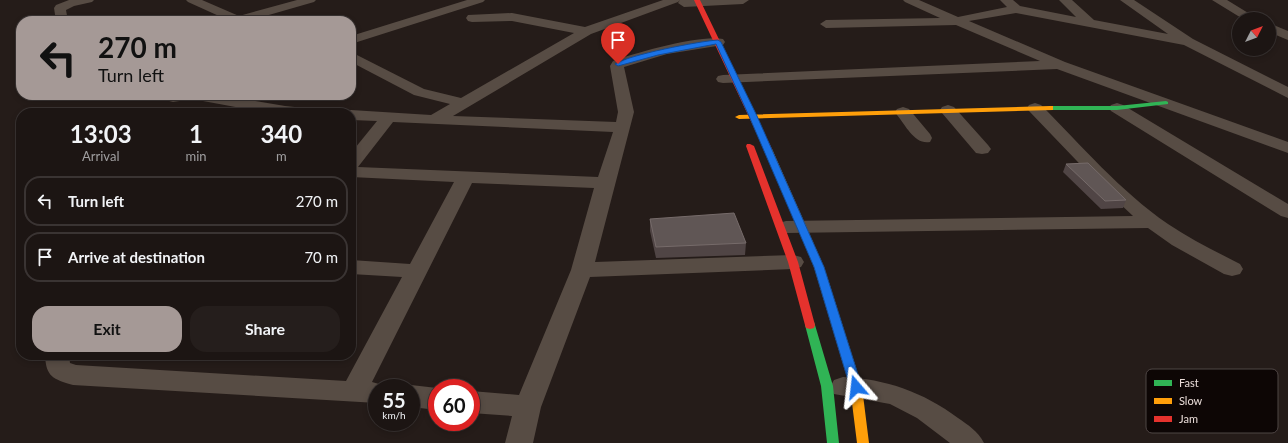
<!DOCTYPE html>
<html lang="en">
<head>
<meta charset="utf-8">
<style>
	:root { --surface:#1c1513; --page:#251e1c; --text:#f1f3f6; --muted:#a09fa0; --line:#3a3433; --accent:#a59996 }
	body { margin:0; font-family:Lato,sans-serif; background:var(--page); color:var(--text); height:100vh; display:flex; flex-direction:column; font-size:15px; white-space:nowrap }
	* { box-sizing:border-box; margin:0 }
	p { font-size:13px; color:var(--muted) }
	.icon { flex:none; width:22px; height:22px; fill:none; stroke:currentColor; stroke-width:2; stroke-linecap:round; stroke-linejoin:round }
	.map { position:relative; flex:1; overflow:hidden }
	.details { position:absolute; left:16px; top:108px; width:340px; height:252px; display:flex; flex-direction:column; background:var(--surface); border-radius:16px; box-shadow:0 2px 6px #0003,0 0 0 1px var(--line) }
	.details>* { flex:none }
	.hud { position:absolute; left:16px; top:16px; width:340px; height:84px; border-radius:16px; box-shadow:0 2px 6px #0003,0 0 0 1px var(--line); background:#a59996; color:#111; overflow:hidden }
	.needle { width:26px; rotate:48deg }
	.tools { position:absolute; left:1232px; top:12px; display:grid; gap:8px }
	.tools a { display:grid; place-items:center; width:44px; height:44px; border-radius:50%; background:var(--surface); box-shadow:0 2px 6px #0003,0 0 0 1px var(--line); font-size:20px }
	.speed { position:absolute; left:368px; top:379px; display:flex; gap:8px; font-size:20px; font-weight:700; text-align:center }
	.speed>* { display:grid; place-content:center; width:52px; height:52px; border-radius:50%; background:var(--surface); box-shadow:0 2px 6px #0003,0 0 0 1px var(--line); line-height:1 }
	.speed small { font-size:10px; font-weight:400 }
	.speed .limit { border:6px solid #d22; background:#fff; color:#111 }
	.pin { position:absolute; display:grid; place-items:center; width:34px; height:34px; color:#fff; margin:-41px -17px; border-radius:50% 50% 50% 0; rotate:-45deg; box-shadow:0 0 4px #0007 }
	.pin .icon { rotate:45deg }
	.me { position:absolute; width:44px; margin:-22px; rotate:343deg; stroke-linejoin:round; filter:drop-shadow(0 0 3px #0008) }
	.turn { display:flex; align-items:center; gap:14px; height:84px; padding:0 16px; font-size:18px }
	.turn .icon { width:52px; height:52px; stroke-width:2.5 }
	.turn b { display:block; font-size:28px; line-height:34px }
	.eta { display:flex; justify-content:space-evenly; align-items:center; height:68px; text-align:center }
	.eta b { font-size:24px; font-weight:700; line-height:28px }
	.cta { display:flex; gap:8px; margin-top:auto; padding:8px 16px }
	.cta a { flex:1; height:46px; border-radius:16px; background:var(--accent); color:#111; font-size:16px; font-weight:700; line-height:46px; text-align:center }
	.cta a+a { background:var(--page); color:var(--text) }
	ul { padding:0; list-style:none }
	li { display:flex; align-items:center; gap:12px; height:50px; margin:0 8px 6px; padding:0 8px; border:2px solid var(--line); border-radius:16px }
	li div { flex:1 }
	li b { display:block; font-size:15px }
	li em { font-style:normal }
	.map>svg:first-child { display:block }
	.lines { fill:none; stroke-linecap:round; stroke-linejoin:round }
	.street { fill:#574c44; fill-rule:evenodd }
	.fast { fill:#30b455; fill-rule:evenodd }
	.slow { fill:#ff9f0a; fill-rule:evenodd }
	.jam { fill:#e5322d; fill-rule:evenodd }
	.wall { fill:#504545 }
	.building { fill:#605655; stroke:#766b6a }
	.route { fill:#1a73e8; stroke:#114b97 }
	.key { fill:#0d0605; stroke:#4f4645; stroke-width:1 }
	.key-label { font-size:11px; fill:#eaddd9 }
</style>
</head>
<body>
<div class="map">
<svg width="1288" height="443" viewBox="0 0 1288 443">
	<rect width="100%" height="100%" fill="#251c19"/>
	<g class="lines">
		<path class="street" d="M69 0H94L92 2 74 6 66 10 68 21H56L54 8 56 5Z
			M186 0H202L239 16 297 0H316L314 2 248 21H230L188 2Z
			M467 0H485L483 2 351 44V36Z
			M663 0H680L678 2 591 34 453 116 616 122 618 112 610 66 613 61C634 53 702 34 723 39L725 42 723 45 667 54 624 67 634 112 595 262 793 255 801 257 804 262 801 267 793 269 590 277 541 407 533 443H505L512 416 471 413V391L519 395 571 270 594 188 472 183 372 382 386 386 388 388H377V403L73 385C53 379 46 377 45 355H69L70 363 76 365 346 381 402 277 351 274V260L410 264 454 182 351 177V153L377 121 351 120V113H344L345 112 351 110 431 115 450 104 414 95 351 62V52L424 89 461 98 574 33 512 21 472 22 468 21 466 18 468 15 512 13 585 27ZM393 122 613 132 598 177 358 167Z
			M680 0H749L743 4 684 7 678 3Z
			M903 0H919L958 17 1007 7 1000 0H1013L1020 6 1076 17 1059 0H1072L1094 20 1168 34 1120 0H1134L1193 39 1288 87V98L1184 45 1016 13 969 21 1065 62 1288 142V153L1057 69 723 83 718 82 716 79 718 76 723 75 1040 61 956 25 826 28 820 24 826 20 940 18 905 2Z
			M1212 0H1227L1258 19H1243Z
			M1269 23 1288 31V40L1269 32Z
			M155 95H220L285 106 323 110 325 113H269L192 99 173 102 158 98Z
			M1035 103 1041 105C1081 145 1120 191 1168 224 1190 239 1215 251 1240 264L1243 269 1240 274 1232 276 1224 274 1172 245 1148 228 786 233 779 231 776 227 779 223 786 221 1133 216 1099 184 1029 111 1027 108 1029 105Z
			M1117 103 1123 105 1288 204V218L1281 216 1111 111 1109 108 1111 105Z
			M948 105 954 107 988 145 991 149 988 153 982 154 976 153 942 113 940 110 942 107Z
			M903 107 909 109 930 134 932 138 930 142C915 145 906 126 897 115L895 112 897 109Z
			M843 377C886 379 923 392 958 418 968 425 978 431 984 443H950L917 418 890 404 834 394 830 387 834 380Z
			M411 385 437 388V410L411 407V388H403Z"/>
		<path class="fast" d="M1166 101 1168 102V104L1117 110H1050L1046 108 1050 106H1117Z
			M810 321 814 322 815 325 833 386 839 443H827L821 386 805 325 806 322Z"/>
		<path class="slow" d="M1050 106H1053V110L739 119 735 117 739 115Z
			M765 147H768L772 149 824 267 862 387 869 443H857L850 387 814 267 764 149Z"/>
		<path class="jam" d="M694 0H700L772 149 771 151H768L764 149Z
			M747 144H750L754 146 798 262 815 325 814 328 810 329 806 328 805 325 788 262 746 146Z"/>
	</g>
	<path class="wall" d="M1066 164 1126 200 1123 208 1101 209 1063 172Z
		M650 219 746 243 745 255 656 258 650 231Z"/>
	<path class="building" d="M1088 163 1126 200 1105 201 1066 164Z
		M734 213 746 243 656 247 650 219Z"/>
	<path class="route" d="M718 40 721 42 757 116 824 267 862 387 860 391H851L850 387 814 267 749 116 716 44 658 55 618 66 615 64C628 55 700 41 718 40Z"/>
	<rect x="1146" y="369" width="132" height="64" rx="6" class="key"/>
	<rect x="1154" y="380" width="18" height="6" fill="#30b455"/>
	<rect x="1154" y="398" width="18" height="6" fill="#ff9f0a"/>
	<rect x="1154" y="416" width="18" height="6" fill="#e5322d"/>
	<g class="key-label">
		<text x="1179" y="387">Fast</text>
		<text x="1179" y="405">Slow</text>
		<text x="1179" y="423">Jam</text>
	</g>
</svg>
<div class="tools">
<a><svg class="needle" viewBox="-14 -14 28 28"><path d="M0-13l5 13h-10z" fill="#e53935"/><path d="M0 13l5-13h-10z" fill="#a09fa0"/></svg></a>
</div>
<div class="speed"><div>55<small>km/h</small></div><div class="limit">60</div></div>
<div class="pin" style="left:618px;top:64px;background:#d93025"><svg class="icon" aria-label="arrive" viewBox="0 0 24 24"><path d="M6 21V4h12l-3 4 3 4H6"/></svg></div>
<svg class="me" style="left:856px;top:387px" viewBox="-20 -20 40 40"><path d="M0-17L14 15 0 8-14 15z" fill="#1a73e8" stroke="#fff" stroke-width="4"/></svg>
<div class="hud">
<div class="turn"><svg class="icon" aria-label="left" viewBox="0 0 24 24"><path d="M17 20v-9H6M10 6l-5 5 5 5"/></svg><div><b>270 m</b>Turn left</div></div>
</div>
<section class="details">
<div class="eta">
<div><b>13:03</b><p>Arrival</p></div>
<div><b>1</b><p>min</p></div>
<div><b>340</b><p>m</p></div>
</div>
<ul>
<li><svg class="icon" aria-label="left" viewBox="0 0 24 24"><path d="M17 20v-9H6M10 6l-5 5 5 5"/></svg><div><b>Turn left</b></div><em>270 m</em></li>
<li><svg class="icon" aria-label="arrive" viewBox="0 0 24 24"><path d="M6 21V4h12l-3 4 3 4H6"/></svg><div><b>Arrive at destination</b></div><em>70 m</em></li>
</ul>
<div class="cta"><a>Exit</a><a>Share</a></div>
</section>
</div>
</body>
</html>
